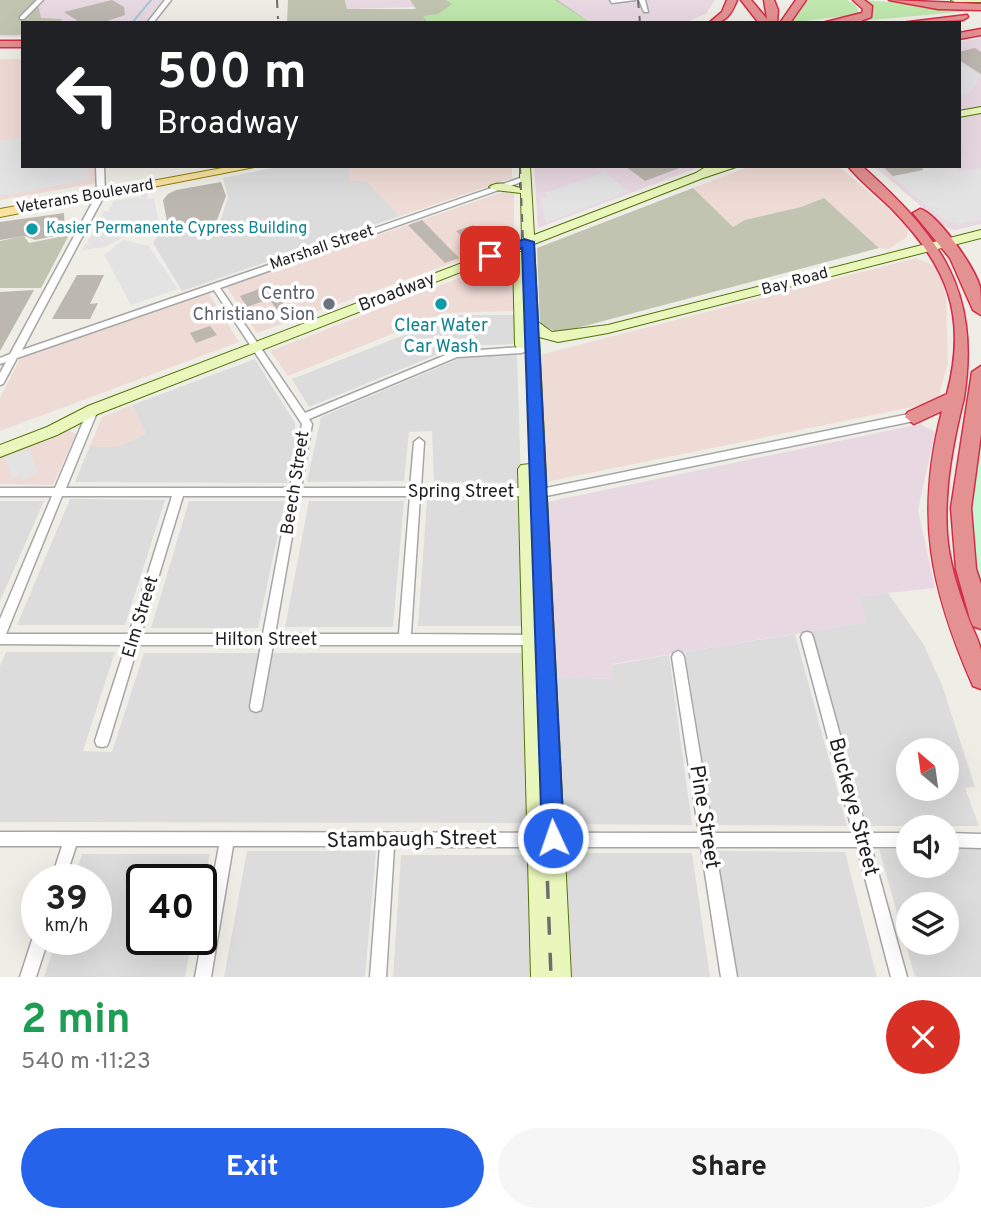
<!DOCTYPE html>
<html lang="en">
<head>
<meta charset="utf-8">
<style>
	:root { --surface:#fff; --page:#f6f6f6; --text:#222; --muted:#767676; --accent:#2563eb }
	body { margin:0; font-family:Overpass,sans-serif; background:var(--page); color:var(--text); height:100vh; display:flex; flex-direction:column; font-size:26px; white-space:nowrap }
	* { box-sizing:border-box; margin:0 }
	p { font-size:23px; color:var(--muted) }
	.icon { flex:none; width:38px; height:38px; fill:none; stroke:currentColor; stroke-width:2; stroke-linecap:round; stroke-linejoin:round }
	.map { position:relative; height:977px; overflow:hidden }
	.details { display:flex; flex-direction:column; background:var(--surface); flex:1 }
	.details>* { flex:none }
	.top-card { position:absolute; left:21px; top:21px; width:940px; height:147px; border-radius:0px; box-shadow:0 7px 28px #0002; background:#202124; color:#fff; overflow:hidden }
	.needle { width:46px; rotate:331deg }
	.buttons { position:absolute; left:896px; top:738px; display:grid; gap:14px }
	.buttons a { display:grid; place-items:center; width:63px; height:63px; border-radius:50%; background:var(--surface); box-shadow:0 7px 28px #0002; font-size:35px }
	.speed { position:absolute; left:21px; top:864px; display:flex; gap:14px; font-size:35px; font-weight:700; text-align:center }
	.speed>* { display:grid; place-content:center; width:91px; height:91px; border-radius:50%; background:var(--surface); box-shadow:0 7px 28px #0002; line-height:1 }
	.speed small { font-size:18px; font-weight:400 }
	.speed .limit { border:4px solid #111; border-radius:10px; background:#fff; color:#111 }
	.pin { position:absolute; display:grid; place-items:center; width:60px; height:60px; color:#fff; margin:-30px; border-radius:14px; box-shadow:0 4px 10px #0006 }
	.me { position:absolute; width:77px; margin:-38px; rotate:357deg; stroke-linejoin:round; filter:drop-shadow(0 0 5px #0008) }
	.turn { display:flex; align-items:center; gap:24px; height:147px; padding:0 21px; font-size:32px }
	.turn .icon { width:91px; height:91px; stroke-width:2.5 }
	.turn b { display:block; font-size:49px; line-height:60px }
	.round { display:grid; place-items:center; flex:none; width:74px; height:74px; border-radius:37px; background:var(--page) }
	.headline { display:flex; align-items:center; justify-content:space-between; height:119px; padding:0 21px }
	h1 { font-size:42px; font-weight:700; line-height:52px; color:#1e9e55 }
	.button { display:flex; gap:14px; margin-top:auto; padding:14px 21px }
	.button a { flex:1; height:80px; border-radius:42px; background:var(--accent); color:#fff; font-size:28px; font-weight:700; line-height:80px; text-align:center }
	.button a+a { background:var(--page); color:var(--text) }
	.map>svg:first-child { display:block }
	.residential { fill:#dddcdc; fill-rule:evenodd }
	.commercial { fill:#efdbd6 }
	.industrial { fill:#e8d8e2 }
	.construction { fill:#c0c4b1 }
	.grass { fill:#bfe7ae }
	.park { fill:#c5f7d2 }
	.parking { fill:#e3e3e3 }
	.lines { fill:none; stroke-linecap:round; stroke-linejoin:round }
	.stream { stroke:#a8c6db; stroke-width:2 }
	.building { fill:#bcb7af }
	.street-casing { stroke:#a6a6a6; stroke-width:3 }
	.secondary-casing { stroke:#547309; stroke-width:2 }
	.primary-casing { stroke:#947f06; stroke-width:2 }
	.highway-casing { stroke:#d42c47; stroke-width:3 }
	.street { fill:#fff; fill-rule:evenodd }
	.secondary { fill:#e9f7bc; fill-rule:evenodd }
	.primary { fill:#f8e3a2; fill-rule:evenodd }
	.highway { fill:#e39191; fill-rule:evenodd }
	.rail-far2 { stroke:#6d6d6d; stroke-width:2; stroke-dasharray:8 8; stroke-linecap:butt }
	.rail-far1 { stroke:#6d6d6d; stroke-width:2.5; stroke-dasharray:14 14; stroke-linecap:butt }
	.rail { stroke:#6d6d6d; stroke-width:3.5; stroke-dasharray:18 18; stroke-linecap:butt }
	.route { fill:#2563eb; stroke:#184099; stroke-width:2 }
	.culture-dot { fill:#0f9aa8; stroke:#fff; stroke-width:2.5 }
	.worship-dot { fill:#6b7280; stroke:#fff; stroke-width:2.5 }
	.labels { text-anchor:middle; dominant-baseline:central; stroke-width:7; stroke-linejoin:round; paint-order:stroke }
	.far-street-label { font-size:16px; fill:#1f1f1f; stroke:#fff }
	.far-culture-label { font-size:16px; fill:#0d838f; stroke:#fff; text-anchor:start }
	.street-label { font-size:18px; fill:#1f1f1f; stroke:#fff }
	.worship-label { font-size:18px; fill:#5b616d; stroke:#fff; text-anchor:end }
	.culture-label { font-size:18px; fill:#0d838f; stroke:#fff }
	.near-street-label { font-size:21px; fill:#1f1f1f; stroke:#fff }
</style>
</head>
<body>
<div class="map">
<svg width="981" height="977" viewBox="0 0 981 977">
	<rect width="100%" height="100%" fill="#efeee6"/>
	<path class="residential" d="M283 166H351L349 181H367L400 216 182 291 153 243 158 235 220 222 228 197 223 178Z
		M455 315H516L515 344 458 346 309 407 292 379Z
		M517 355 521 483 434 482 432 431 409 432 404 481 307 482 321 417 463 357Z
		M255 359 295 423 296 449 287 483 75 482 90 446 116 447 146 434 132 405Z
		M70 499 165 500 125 625H17Z
		M427 500H522L525 626H418Z
		M0 501H44L0 601Z
		M189 501H285L258 628H151Z
		M309 501H404L393 627H285Z
		M888 593 924 645 942 685 975 787 965 788 979 826H867L812 631 865 622 859 596ZM908 751H947V789H908Z
		M795 634 847 826 713 825 685 652Z
		M6 652H115L83 751 112 752 144 653H524L528 823 0 822V666Z
		M669 655 692 825 563 824 556 677 612 679 611 665Z
		M879 849H908V866H947V849H981V977H915ZM908 905H947V943H908Z
		M247 851H376L365 977H224Z
		M717 851 845 852 877 977H737Z
		M564 853H692L710 977H570Z
		M82 854H210L201 897V880H142V940H192L185 977H44L56 940H96V880H74Z
		M401 855H530L533 977H393Z"/>
	<path class="commercial" d="M0 59H23V166H95L97 183 0 200Z
		M351 166H512V178L400 216 367 181H349Z
		M751 166H838L904 222 908 230 907 237 889 249 879 248 823 199 801 207 745 220 733 227 693 188Z
		M509 190 514 192V241L257 333 227 287Z
		M514 257V311L444 313 288 376 270 351Z
		M916 258 940 268 946 297 948 363 937 402 546 482 540 355Z
		M208 292 239 342 0 431V398L21 357Z
		M132 405 146 434 116 447 90 446 102 417Z
		M69 430 76 434 53 485 0 484V457Z"/>
	<path class="industrial" d="M0 0H163L145 23H23V37H0Z
		M345 0H410L417 7 347 9Z
		M558 0H715L706 14 683 23H591Z
		M981 38V224L955 230 945 227 874 166H959V42Z
		M534 166H702L538 228Z
		M920 424 935 432 918 510 935 588 859 596 866 622 612 664 613 679 556 677 547 502Z"/>
	<path class="construction" d="M0 0H37L41 18 62 19 60 23H23V35H0Z
		M288 0H345L347 9H416L410 0H558L591 23H287Z
		M693 188 733 227 745 220 801 207 824 198 879 248 558 333 540 324 537 248Z
		M69 235 41 288H0V241L24 236 29 243Z"/>
	<path class="grass" d="M446 0H555L591 23H428L423 16 438 14 452 4Z
		M809 0H847L856 5 859 14 790 23 801 5Z
		M861 0 981 8V10L860 21 872 13V8Z"/>
	<path class="park" d="M981 439V582C965 536 972 486 981 439Z"/>
	<path class="parking" d="M959 62 981 76 976 79 979 81 967 96 962 95 959 99Z
		M23 137V166H88L90 180 0 196V141Z
		M918 166H956L959 172 981 168V220L961 224 946 221 892 177 923 171Z
		M604 172 629 191 546 223 540 198 548 197 545 193Z
		M147 192 148 199 154 198 159 224 152 225 155 229 131 237 128 235 105 247 82 250 85 244H93L87 243 104 211H110L108 210 114 201 138 197 141 199V193Z
		M123 240 149 246 178 289 131 305 104 255Z
		M29 448 38 474 22 480 20 476 12 479 5 457Z"/>
	<g class="lines">
		<path class="stream" d="M132 23 151 0"/>
	</g>
	<path class="building" d="M112 0 124 7 125 15 101 23H81L64 12Z
		M975 48 981 52V74L959 60V52Z
		M625 166 650 167H682L645 181Z
		M882 166H922L923 170 893 176Z
		M221 182 226 196 217 220 174 229 168 227 163 200 168 194 176 190Z
		M64 213 65 234 35 240 25 236 0 240V222Z
		M422 220 459 258 445 263 408 225Z
		M473 225 494 245 477 251 456 231Z
		M77 275H104L90 304 98 303 90 319H52Z
		M270 285 293 317 285 320 269 299 247 307 240 296Z
		M34 290 0 351V292Z
		M210 326 217 335 196 343 190 333Z"/>
	<g class="lines">
		<defs>
			<path id="street" d="M37 0H43L24 19H20V17Z
				M165 0H171L153 23H147Z
				M610 0H635L612 3Z
				M639 0H645L648 12H644Z
				M96 166H104L105 194 22 350 523 177 530 179 220 288 305 413 453 352 522 347 527 350 522 353 457 357 309 419 312 424 301 488H410L414 442 419 438 424 442 421 488H546L914 413 919 417 914 421 546 496H420L411 634 532 635 536 636 538 640 536 644 532 645H273L262 706 261 710 256 712 251 710 250 706 261 645H138L109 741 107 746 102 747 97 746 95 741 126 645 0 644V619L52 496H0V488H55L88 410 93 406 98 410 66 488H290L302 424 214 290 17 358 3 384 0 385V373L6 362 0 364V358L10 354 97 194ZM62 496H172L129 634H6ZM183 496H289L263 634H141ZM299 496H410L399 634H275Z
				M807 632 811 633 813 637 867 833H908V847H871L907 977H891L857 847H715L737 977H721L701 847H394L386 977H370L380 846H233L211 977H195L219 846H76L65 880H51L62 846H0V832L699 833 672 657 674 653 678 651 682 653 684 657 713 833H853L801 637 803 633Z
				M947 833 981 834V848L947 847Z
				M37 934V940H48L36 977H20L32 940Z"/>
			<path id="secondary" d="M951 0H981V2H955Z
				M981 107V113L959 117V111Z
				M520 166H530L534 235 696 173 707 166H739L703 178 534 244 538 322 552 332 608 325 981 230V238L608 333 558 342 539 337 571 977H531L518 469 521 465 530 464 526 348H517L515 345 513 255 515 252H523L522 248 98 414 57 435 0 457V445L47 427 88 406 522 240 521 193 495 190 489 187C498 180 511 185 520 188Z"/>
			<path id="primary" d="M233 166H260L0 217V209Z"/>
			<path id="highway" d="M727 0H737C731 15 726 23 709 23L722 12Z
				M741 0H751L767 19 764 0H774L778 10 777 23H759Z
				M796 0H806L790 23H780Z
				M853 0H864L872 6 871 17 856 23H822L862 13 863 9Z
				M889 0 981 4V10L938 9Z
				M967 15 968 17 963 20 901 23Z
				M981 29V35L959 39V33Z
				M0 41H23V47H0Z
				M848 166H862C938 235 981 288 964 398 953 442 944 488 947 534 949 562 958 590 968 617 972 628 979 640 981 651 981 663 981 677 981 689L973 686C930 588 915 516 942 411L914 424 905 417 908 412 947 394C968 315 947 265 891 208 877 194 860 181 848 166Z
				M920 209C938 214 975 268 980 287 981 296 981 306 981 315L973 310 950 258 913 213Z
				M981 366V434L971 508 976 569 981 584V629L973 626 970 619 956 569 951 508 972 372Z"/>
		</defs>
		<use href="#street" class="street-casing"/>
		<use href="#secondary" class="secondary-casing"/>
		<use href="#primary" class="primary-casing"/>
		<use href="#highway" class="highway-casing"/>
		<use href="#street" class="street"/>
		<use href="#secondary" class="secondary"/>
		<use href="#primary" class="primary"/>
		<use href="#highway" class="highway"/>
		<path class="rail-far2" d="M277 0 278 19
			M638 0 640 23
			M520 166 528 364"/>
		<path class="rail-far1" d="M527 362 538 631"/>
		<path class="rail" d="M538 629 551 977"/>
	</g>
	<path class="route" d="M524 239 534 242 564 838 560 845 553 849 545 845 542 838 522 248 490 260 484 256Z"/>
	<g class="culture-dot">
		<circle cx="32" cy="229" r="7"/>
		<circle cx="441" cy="304" r="7"/>
	</g>
	<circle class="worship-dot" cx="329" cy="304" r="7"/>
	<g class="labels">
		<g class="far-street-label">
			<text transform="translate(85 197) rotate(-10)">Veterans Boulevard</text>
			<text transform="translate(322 248) rotate(-19)">Marshall Street</text>
			<text transform="translate(795 282) rotate(-15)">Bay Road</text>
		</g>
		<g class="far-culture-label">
			<text x="46" y="229">Kasier Permanente Cypress Building</text>
		</g>
		<g class="street-label">
			<text transform="translate(397 293) rotate(-21)">Broadway</text>
			<text transform="translate(296 483) rotate(-81)">Beech Street</text>
			<text x="461" y="492">Spring Street</text>
			<text transform="translate(141 617) rotate(-73)">Elm Street</text>
			<text x="266" y="640">Hilton Street</text>
		</g>
		<g class="worship-label">
			<text x="315" y="294">Centro<tspan x="315" dy="21">Christiano Sion</tspan></text>
		</g>
		<g class="culture-label">
			<text x="441" y="326">Clear Water<tspan x="441" dy="21">Car Wash</tspan></text>
		</g>
		<g class="near-street-label">
			<text transform="translate(853 807) rotate(75)">Buckeye Street</text>
			<text transform="translate(704 817) rotate(81)">Pine Street</text>
			<text transform="translate(412 840) rotate(-1)">Stambaugh Street</text>
		</g>
	</g>
</svg>
<div class="buttons">
<a><svg class="needle" viewBox="-14 -14 28 28"><path d="M0-13l5 13h-10z" fill="#e53935"/><path d="M0 13l5-13h-10z" fill="#767676"/></svg></a>
<a><svg class="icon" aria-label="sound" viewBox="0 0 24 24"><path d="M4 9h4l5-4v14l-5-4H4zM17 9q2 3 0 6"/></svg></a>
<a><svg class="icon" aria-label="layers" viewBox="0 0 24 24"><path d="M12 4l9 5-9 5-9-5zM3 14l9 5 9-5"/></svg></a>
</div>
<div class="speed"><div>39<small>km/h</small></div><div class="limit">40</div></div>
<div class="pin" style="left:490px;top:256px;background:#d93025"><svg class="icon" aria-label="arrive" viewBox="0 0 24 24"><path d="M6 21V4h12l-3 4 3 4H6"/></svg></div>
<svg class="me" style="left:553px;top:838px" viewBox="-20 -20 40 40"><circle r="17" fill="#2563eb" stroke="#fff" stroke-width="3"/><path d="M0-11L8 9 0 5-8 9z" fill="#fff"/></svg>
<div class="top-card">
<div class="turn"><svg class="icon" aria-label="left" viewBox="0 0 24 24"><path d="M17 20v-9H6M10 6l-5 5 5 5"/></svg><div><b>500 m</b>Broadway</div></div>
</div>
</div>
<section class="details">
<div class="headline"><div><h1>2 min</h1><p>540 m · 11:23</p></div><a class="round" style="background:#d93025;color:#fff"><svg class="icon" aria-label="close" viewBox="0 0 24 24"><path d="M6 6l12 12M18 6L6 18"/></svg></a></div>
<div class="button"><a>Exit</a><a>Share</a></div>
</section>
</body>
</html>
